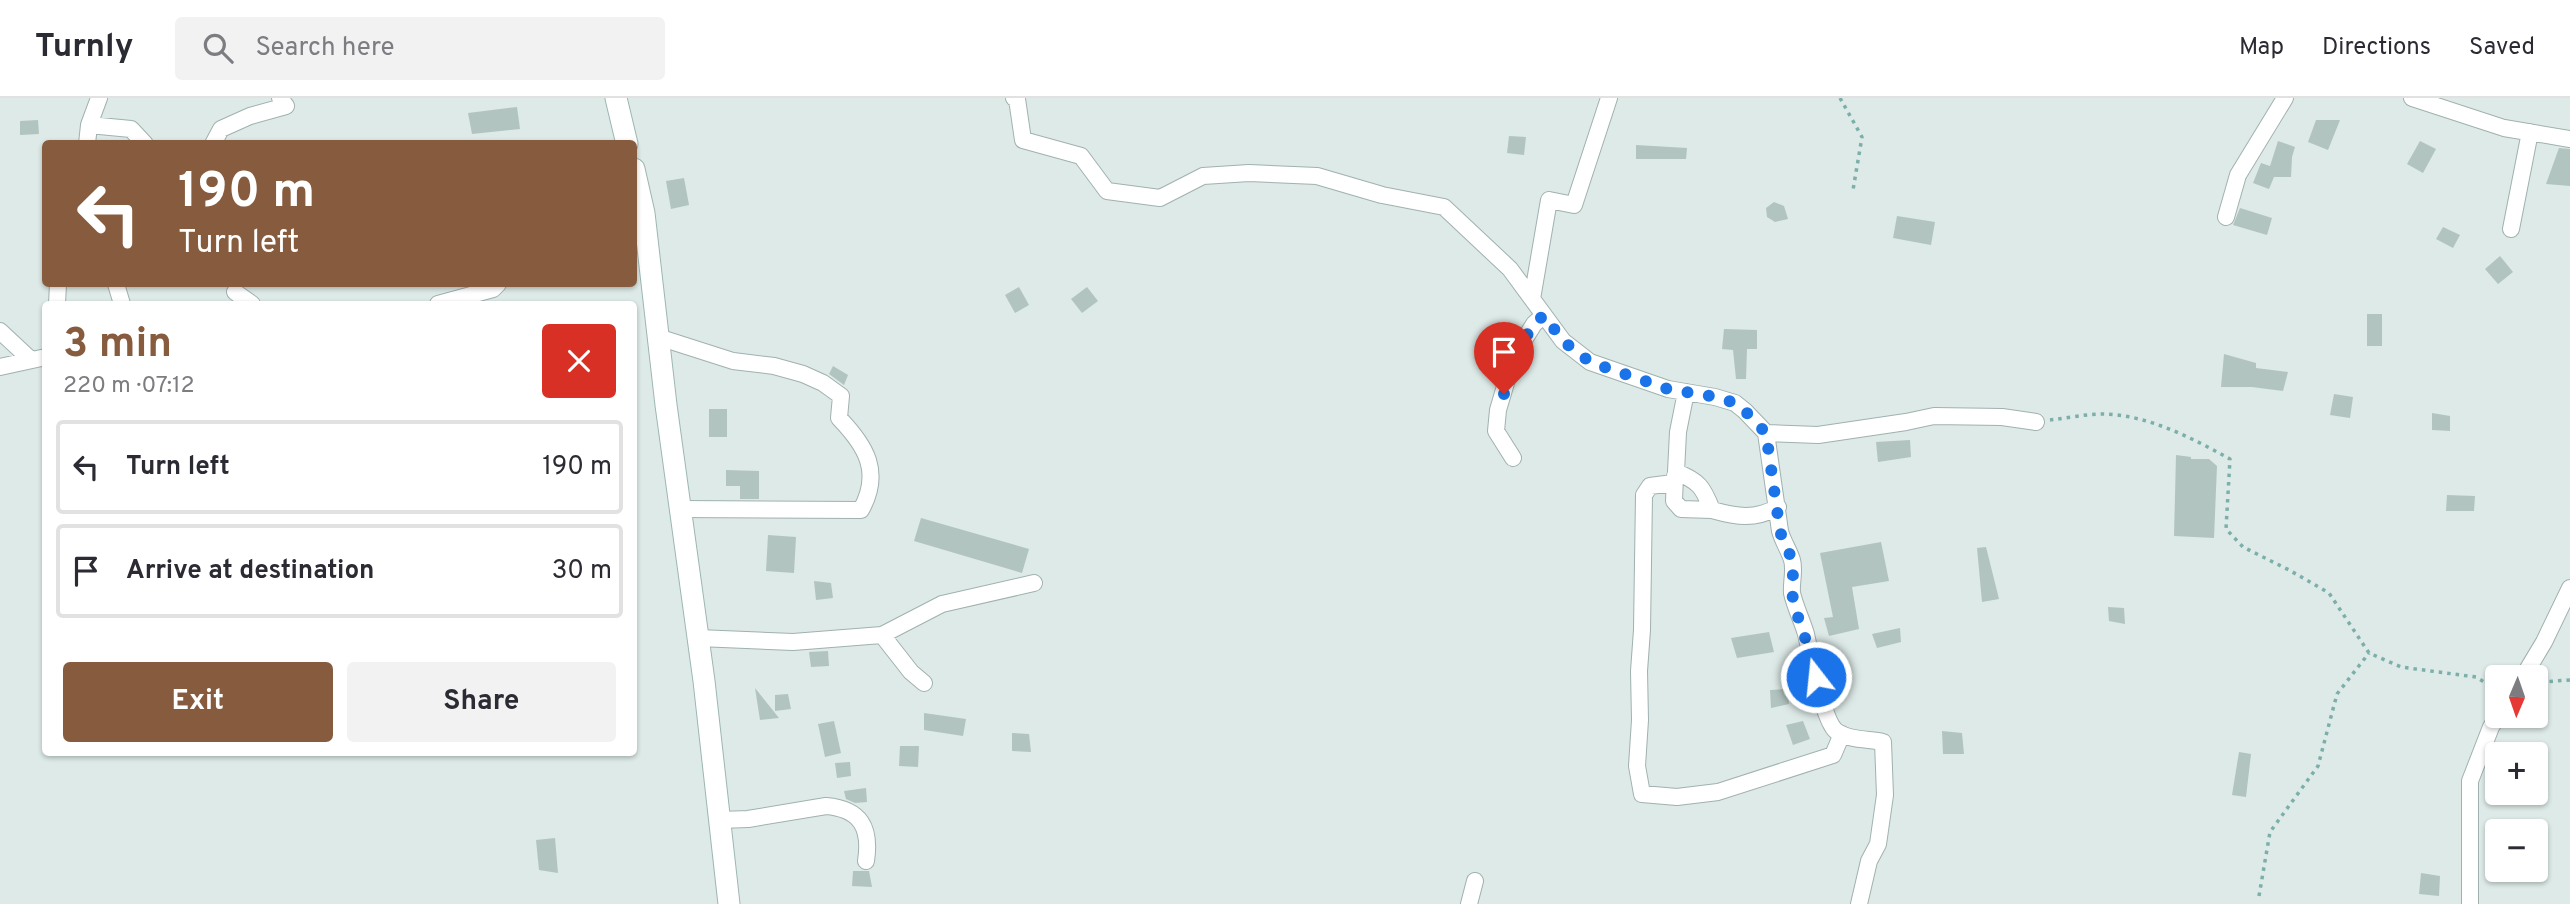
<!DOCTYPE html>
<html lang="en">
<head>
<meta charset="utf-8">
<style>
	:root { --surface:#fff; --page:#f2f2f3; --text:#2b2b33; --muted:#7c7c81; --line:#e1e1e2; --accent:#875c3e }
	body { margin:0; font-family:Overpass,sans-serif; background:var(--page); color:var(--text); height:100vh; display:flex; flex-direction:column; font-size:26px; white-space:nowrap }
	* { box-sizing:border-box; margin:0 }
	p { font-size:23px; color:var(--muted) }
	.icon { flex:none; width:38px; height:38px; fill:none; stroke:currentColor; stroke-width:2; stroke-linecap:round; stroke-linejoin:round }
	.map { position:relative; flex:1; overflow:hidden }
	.drawer { position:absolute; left:42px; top:203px; width:595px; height:455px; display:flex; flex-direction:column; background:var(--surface); border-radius:7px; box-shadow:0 2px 5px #0004 }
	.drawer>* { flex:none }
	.top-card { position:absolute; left:42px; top:42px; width:595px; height:147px; border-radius:7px; box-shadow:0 2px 5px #0004; background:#875c3e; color:#fff; overflow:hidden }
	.needle { width:46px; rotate:182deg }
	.controls { position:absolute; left:2485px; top:567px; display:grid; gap:14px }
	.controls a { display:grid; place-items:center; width:63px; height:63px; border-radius:7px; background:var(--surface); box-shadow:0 2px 5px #0004; font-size:35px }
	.pin { position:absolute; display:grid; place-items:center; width:60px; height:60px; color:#fff; margin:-72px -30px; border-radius:50% 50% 50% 0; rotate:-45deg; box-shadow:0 0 7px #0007 }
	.pin .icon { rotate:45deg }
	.me { position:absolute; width:77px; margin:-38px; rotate:344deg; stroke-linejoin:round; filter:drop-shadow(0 0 5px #0008) }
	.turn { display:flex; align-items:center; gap:24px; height:147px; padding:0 21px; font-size:32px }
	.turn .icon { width:91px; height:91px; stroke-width:2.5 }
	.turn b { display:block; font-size:49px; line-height:60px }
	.round { display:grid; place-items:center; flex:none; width:74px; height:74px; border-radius:7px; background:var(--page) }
	.headline { display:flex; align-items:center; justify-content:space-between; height:119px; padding:0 21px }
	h1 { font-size:42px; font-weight:700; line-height:52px; color:var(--accent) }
	.action { display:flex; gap:14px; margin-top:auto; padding:14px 21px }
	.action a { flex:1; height:80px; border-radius:7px; background:var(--accent); color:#fff; font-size:28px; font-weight:700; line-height:80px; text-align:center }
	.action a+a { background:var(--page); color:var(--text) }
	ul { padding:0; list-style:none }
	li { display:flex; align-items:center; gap:21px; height:94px; margin:0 14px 10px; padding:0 7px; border:4px solid var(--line); border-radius:7px }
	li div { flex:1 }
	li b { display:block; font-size:26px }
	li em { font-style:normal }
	header { display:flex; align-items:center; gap:42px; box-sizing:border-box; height:98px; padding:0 35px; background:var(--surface); border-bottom:2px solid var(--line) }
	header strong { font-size:33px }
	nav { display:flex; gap:38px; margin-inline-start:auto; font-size:24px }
	.search { width:490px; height:63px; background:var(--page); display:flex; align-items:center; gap:18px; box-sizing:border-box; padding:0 24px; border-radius:7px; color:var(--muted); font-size:26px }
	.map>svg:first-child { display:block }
	.building { fill:#b2c4c0 }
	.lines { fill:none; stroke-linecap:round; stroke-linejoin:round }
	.minor-casing { stroke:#a0b1af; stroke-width:18 }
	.secondary-casing { stroke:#9cb6b2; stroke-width:23 }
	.path { stroke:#7cafa9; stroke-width:3.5; stroke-dasharray:3.5 5; stroke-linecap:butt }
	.minor { stroke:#fff; stroke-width:16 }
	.secondary { stroke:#fff; stroke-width:21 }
	.route { stroke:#1a73e8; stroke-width:12; stroke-dasharray:0 21.6 }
</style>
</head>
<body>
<header>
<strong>Turnly</strong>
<div class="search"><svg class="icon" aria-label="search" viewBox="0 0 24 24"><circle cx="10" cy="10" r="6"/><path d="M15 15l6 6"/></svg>Search here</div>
<nav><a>Map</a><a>Directions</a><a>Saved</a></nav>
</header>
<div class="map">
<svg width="2570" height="806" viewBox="0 0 2570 806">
	<rect width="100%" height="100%" fill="#ddeae7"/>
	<path class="building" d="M517 9 520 31 472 36 468 15Z
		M38 22 39 36 20 37V23Z
		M2316 22H2340L2328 52 2308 44Z
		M1509 38 1526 39 1524 57 1507 55Z
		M2278 43 2295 49 2292 59 2291 79H2274L2269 91 2253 85 2261 65 2270 68Z
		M2420 43 2436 51 2423 75 2407 66Z
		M1636 47 1687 50 1686 61H1636Z
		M2559 50 2570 51V88L2546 86Z
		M684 80 689 107 671 111 666 83Z
		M1774 104 1784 108 1788 121 1775 124 1767 119 1766 110Z
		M2240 110 2272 120 2267 137 2233 127Z
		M1897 118 1935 124 1931 147 1893 140Z
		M2443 129 2460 137 2453 150 2436 141Z
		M2500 158 2513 174 2498 186 2485 171Z
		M1019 189 1029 207 1015 215 1005 197Z
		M1087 189 1098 203 1082 215 1071 201Z
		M2367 216H2382V248H2367Z
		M1724 231 1757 232V251H1747L1746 281H1736L1733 252 1722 251Z
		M2224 256 2256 265V270L2288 274 2283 293 2252 289H2221Z
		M833 268 848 277 844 287 829 276Z
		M2334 296 2353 299 2350 320 2330 317Z
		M709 311H727V339H709Z
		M2432 315 2450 318V333L2432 332Z
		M1910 342 1911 359 1878 364 1876 344Z
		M2176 357 2191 359V361H2209L2217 368 2214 440 2174 438Z
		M726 372 759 373V401H740V388H726Z
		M2447 397 2475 398 2474 413H2446Z
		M921 420 1029 451 1022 475 914 443Z
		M768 437 796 439 794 475 766 473Z
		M1881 444 1889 483 1852 489 1859 531 1829 538 1824 520 1833 519 1820 455Z
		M1986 449 1999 501 1982 504 1977 450Z
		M814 483 831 485 833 500 816 502Z
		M2108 509 2124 510 2125 526 2109 523Z
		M1900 530 1901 544 1877 550 1872 536Z
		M1769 534 1774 554 1737 560 1731 540Z
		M828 553 829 568 811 569 809 554Z
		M755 590 779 620 760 622Z
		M1788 591 1789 606 1771 610 1770 592Z
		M788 596 791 611 775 613V597Z
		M924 615 966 621 963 638 924 632Z
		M834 623 841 655 825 659 818 626Z
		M1803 623 1810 641 1793 647 1786 627Z
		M1942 633 1962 635 1964 656H1943Z
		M1012 635 1029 636 1031 654 1012 653Z
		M900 648H919L918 669 899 668Z
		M2239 654 2251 656 2246 699 2232 697Z
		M850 664 851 678 837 680 835 665Z
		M866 690 867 704 855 705 846 701 844 693Z
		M555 740 558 775 539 772 536 742Z
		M853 773H869L872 789 852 788Z
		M2421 775 2440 778 2439 798 2419 796Z"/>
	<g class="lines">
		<defs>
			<path id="minor" d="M1014 0 1017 1 1023 42 1081 58 1107 93 1160 100 1203 78 1249 75 1317 78 1382 97 1444 109 1510 171 1563 243 1590 264 1668 291 1715 299 1735 305 1745 313 1766 335 1780 433C1783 444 1789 452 1792 462 1795 472 1791 485 1792 495 1795 509 1802 522 1806 536 1810 554 1823 622 1836 633 1848 642 1868 641 1883 644L1885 697 1878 746 1869 763 1859 806
				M2412 0 2504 30 2570 41
				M89 27 131 31 145 46
				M87 46 89 27 99 0
				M213 46 221 31 250 18 286 8 280 0
				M2226 119 2238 77 2285 0
				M2511 131 2530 34
				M116 186 122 206
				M235 194 252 206
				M1532 201 1549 102 1574 107 1609 0
				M57 206 58 186
				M438 206 493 191 498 186
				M0 233 30 261
				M658 239 733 263 774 268 803 276 823 285 841 298 839 320C866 348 882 374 861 412L680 411
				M0 269 46 259
				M1686 294 1678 334 1676 374C1699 383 1703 389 1712 412 1737 419 1755 422 1778 409
				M1766 335 1818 337 1906 324 1934 318 2002 319 2036 324
				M1513 360 1496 333 1498 312 1514 258 1534 226 1544 217
				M1675 378 1674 403 1681 411 1712 412
				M1673 385 1650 388 1644 397 1642 532 1639 573 1640 622 1637 668 1642 696 1677 699 1718 694 1833 657 1842 636
				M882 537 911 574 924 585
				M698 540 793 544 882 537 942 506 1034 485
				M2523 579 2544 544 2570 490
				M720 722 748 721 826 708C861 711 871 730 866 763
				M1469 806 1475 783
				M2470 806V683L2491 629 2498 618"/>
			<path id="secondary" d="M616 0 627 46
				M634 71 644 115 666 307 704 583 729 806"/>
		</defs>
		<use href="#minor" class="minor-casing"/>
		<use href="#secondary" class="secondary-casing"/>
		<path class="path" d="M1840 0 1862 39 1853 92
			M2050 322C2067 320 2086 316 2104 316 2148 317 2192 340 2230 361L2226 431 2243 449 2289 472 2329 495 2369 555 2401 569 2476 579 2497 592
			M2541 584 2570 582
			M2259 798 2270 734 2318 668 2337 596 2369 555"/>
		<use href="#minor" class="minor"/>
		<use href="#secondary" class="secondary"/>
	</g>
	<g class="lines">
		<path class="route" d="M1504 296 1514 258 1534 226 1544 217 1563 243 1590 264 1668 291 1716 299 1735 305 1745 313 1766 335 1780 433C1783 444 1789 452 1792 463 1795 472 1791 485 1792 495 1797 524 1811 550 1816 579"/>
	</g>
</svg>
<div class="controls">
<a><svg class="needle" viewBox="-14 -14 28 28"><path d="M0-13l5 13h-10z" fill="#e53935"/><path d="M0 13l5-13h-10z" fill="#7c7c81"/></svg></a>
<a>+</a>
<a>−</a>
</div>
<div class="pin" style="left:1504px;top:296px;background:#d93025"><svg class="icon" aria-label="arrive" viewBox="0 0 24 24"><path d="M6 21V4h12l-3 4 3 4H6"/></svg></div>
<svg class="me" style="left:1816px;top:579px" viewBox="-20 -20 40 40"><circle r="17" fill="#1a73e8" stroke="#fff" stroke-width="3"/><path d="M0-11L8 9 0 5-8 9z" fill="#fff"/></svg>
<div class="top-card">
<div class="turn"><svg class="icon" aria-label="left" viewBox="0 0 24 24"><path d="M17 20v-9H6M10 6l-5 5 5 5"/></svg><div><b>190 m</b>Turn left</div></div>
</div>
<section class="drawer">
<div class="headline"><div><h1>3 min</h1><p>220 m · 07:12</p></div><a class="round" style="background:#d93025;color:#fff"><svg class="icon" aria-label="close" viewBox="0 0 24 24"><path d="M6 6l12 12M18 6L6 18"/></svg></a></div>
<ul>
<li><svg class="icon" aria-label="left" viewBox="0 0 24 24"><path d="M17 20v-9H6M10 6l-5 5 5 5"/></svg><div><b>Turn left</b></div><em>190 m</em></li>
<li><svg class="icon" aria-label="arrive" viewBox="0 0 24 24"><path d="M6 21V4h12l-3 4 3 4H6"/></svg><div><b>Arrive at destination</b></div><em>30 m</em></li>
</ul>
<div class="action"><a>Exit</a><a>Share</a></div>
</section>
</div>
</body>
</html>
